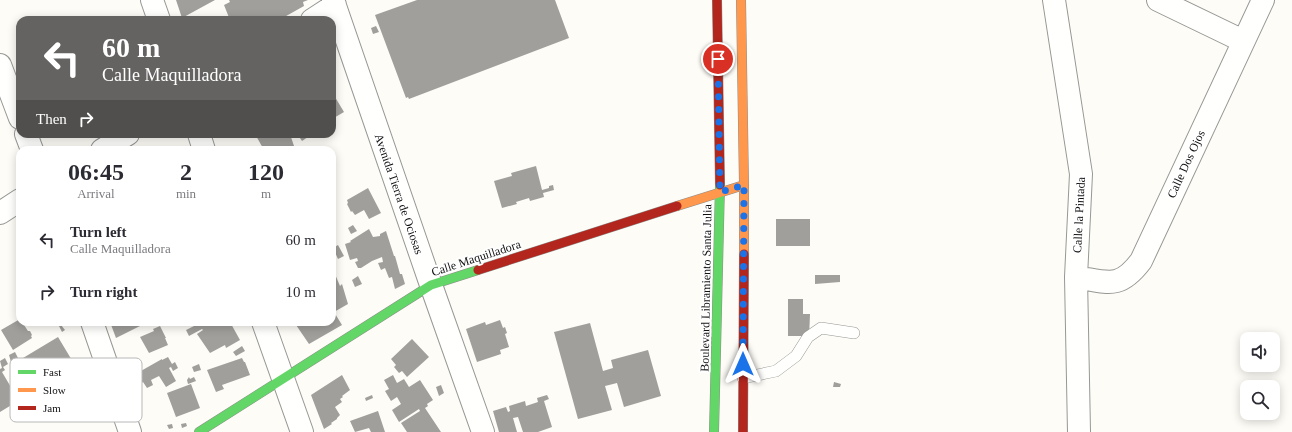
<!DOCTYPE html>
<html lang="en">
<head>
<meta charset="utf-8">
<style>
	:root { --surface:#fff; --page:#f7f7f7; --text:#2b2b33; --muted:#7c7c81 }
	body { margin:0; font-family:"Times New Roman",serif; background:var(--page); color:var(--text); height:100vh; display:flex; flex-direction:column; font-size:15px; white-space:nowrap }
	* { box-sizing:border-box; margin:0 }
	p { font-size:13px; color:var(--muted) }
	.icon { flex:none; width:22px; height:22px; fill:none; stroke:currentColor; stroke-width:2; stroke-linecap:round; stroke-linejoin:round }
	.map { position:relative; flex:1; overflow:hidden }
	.panel { position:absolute; left:16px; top:146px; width:320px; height:180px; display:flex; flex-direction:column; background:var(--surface); border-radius:12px; box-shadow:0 2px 10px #0003 }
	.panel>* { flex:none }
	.guide { position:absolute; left:16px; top:16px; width:320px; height:122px; border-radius:12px; box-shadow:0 2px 10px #0003; background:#646362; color:#fff; overflow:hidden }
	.buttons { position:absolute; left:1240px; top:332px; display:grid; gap:8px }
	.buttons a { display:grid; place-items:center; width:40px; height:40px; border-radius:8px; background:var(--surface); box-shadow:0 2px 10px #0003; font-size:20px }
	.pin { position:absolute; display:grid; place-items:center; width:34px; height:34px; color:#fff; margin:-17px; border:2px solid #fff; border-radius:50%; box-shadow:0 1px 4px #0007 }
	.me { position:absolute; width:44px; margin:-22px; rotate:0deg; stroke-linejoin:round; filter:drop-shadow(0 0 3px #0008) }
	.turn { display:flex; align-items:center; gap:14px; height:84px; padding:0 20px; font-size:18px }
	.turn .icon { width:52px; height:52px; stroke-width:2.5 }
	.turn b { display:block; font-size:28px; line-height:34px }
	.then { display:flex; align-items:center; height:38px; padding:0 20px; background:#0003; gap:8px; font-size:15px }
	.eta { display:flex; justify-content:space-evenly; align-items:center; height:68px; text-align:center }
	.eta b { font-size:24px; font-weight:700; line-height:28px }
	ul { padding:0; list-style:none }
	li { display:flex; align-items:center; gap:12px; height:52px; padding:0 20px }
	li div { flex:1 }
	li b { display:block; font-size:15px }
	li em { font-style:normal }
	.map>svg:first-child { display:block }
	.building { fill:#a19f9c }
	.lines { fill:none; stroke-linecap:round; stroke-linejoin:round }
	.lane-casing { stroke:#979795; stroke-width:12 }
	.street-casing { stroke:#979795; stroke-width:24 }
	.fast-casing { stroke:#8e8d8b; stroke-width:10 }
	.slow-casing { stroke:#8e8d8b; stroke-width:10 }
	.jam-casing { stroke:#8e8d8b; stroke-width:10 }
	.lane { stroke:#fffffe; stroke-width:11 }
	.street { stroke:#fffffe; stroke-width:22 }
	.fast { stroke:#63d668; stroke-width:9 }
	.slow { stroke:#ff974d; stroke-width:9 }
	.jam { stroke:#b3261e; stroke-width:9 }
	.route { stroke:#1a73e8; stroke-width:7; stroke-dasharray:0 12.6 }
	.labels { text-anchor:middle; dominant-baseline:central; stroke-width:4; stroke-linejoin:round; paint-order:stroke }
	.street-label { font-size:12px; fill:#111; stroke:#fff }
	.key { fill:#fff; stroke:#b8b8b8; stroke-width:1 }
	.key-label { font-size:11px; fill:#111 }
</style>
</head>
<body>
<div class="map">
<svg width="1292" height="432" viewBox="0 0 1292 432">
	<rect width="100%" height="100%" fill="#fdfcf7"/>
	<path class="building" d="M176 0H215L182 18Z
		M229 0H308L303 2 304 6 279 20H230L224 5 230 2Z
		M417 0H555L569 38 409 99 408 97 406 98 375 15Z
		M376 26 379 32 373 34 371 28Z
		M332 92 344 112 332 119Z
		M255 134H290L294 146 287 150H264Z
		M299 134H306L308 137 302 141 298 135Z
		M536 166 542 190 549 188V186L553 185 554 190 543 193 544 197 530 201 529 198 516 202 517 204 502 208 494 181 512 176 511 173Z
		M368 188 381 213 369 219 364 210 355 215 352 211 351 212 347 204 348 203 347 200Z
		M776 219H810V246H776Z
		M353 225 357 231 351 234 348 228Z
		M369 229 373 237 380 236V234L386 231 394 256H395L400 274H402L405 284 395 289 392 277 389 278 385 268 381 270 378 263 383 262 382 257 372 261 361 268H358L355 262 358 261 357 258 350 260 345 244 351 242 350 241Z
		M338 245 344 256 338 259 333 248Z
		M332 267 340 286 342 284 348 304 334 312 342 325 309 344 294 322H332Z
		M815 275H840V282L815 284Z
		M358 276 362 284 355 287 352 280Z
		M788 299H803V314H810L809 339 804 336H788Z
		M20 319V322H22L28 331H30L32 335 31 336 32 338 13 350 1 330Z
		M500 320 503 328 505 327 507 333 505 334 509 347 500 350 501 354 477 362 466 329 485 322 486 325Z
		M110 322H148L116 338Z
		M194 322H230L240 340 226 348 225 345 210 353 197 334 203 330 202 329 189 336 186 330 196 325Z
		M590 323 603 371 613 368 611 360 648 350 661 396 624 407 617 383 605 386 612 410 578 419 554 332Z
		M61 325 65 330 62 332 59 326Z
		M160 326 166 338H165L168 345 149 353 140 337 154 331 153 329Z
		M58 337 73 362 44 379 46 382 37 388 33 382 26 386 13 364Z
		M412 339 429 357 407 377 402 371 399 373 394 367 396 365 391 359Z
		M242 346 245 351 236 356 233 352Z
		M15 352 18 358 11 362 9 355Z
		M168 357 172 364 175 362 178 368 173 371 171 367 169 368 176 381 166 387 159 376 151 380 153 385 147 388 143 382 136 386 132 376 162 359V360Z
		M5 358 8 364 3 367 5 370 2 372 12 389 15 387 23 398 0 412V369L2 368 0 361Z
		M242 358 244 362H245L250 375 222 385 224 389 216 392 207 370Z
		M199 364 201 370 194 372 192 367Z
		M342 375 350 390 342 396 343 397 340 399 342 402 335 407 340 415 337 418V419L331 423 332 424 324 429 311 395Z
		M393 375 397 383 404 379 409 387 420 380 433 400 427 404 428 406 425 408 441 432H407L401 423 420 411 419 409 399 422 392 410 401 404 397 397 391 401 385 391 389 389 384 380Z
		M189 377 190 379 194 377 196 381 188 384 187 380Z
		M834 382 841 384 840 387H833Z
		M191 384 200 408 176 417 167 393Z
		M441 385 444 393 439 396 436 387Z
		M372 395 373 398 366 401 365 398Z
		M547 395 549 399 544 401 552 427 538 432H523L518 417 513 418 517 432H499L493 411 506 407 508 412 510 411 509 406 525 401 526 406 538 402 537 398Z
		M378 411 385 432H371L369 428 355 432 350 421Z
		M186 423 187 426 182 428 181 424Z
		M172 424 173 428 169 429 167 425Z"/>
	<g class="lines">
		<defs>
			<path id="lane" d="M743 378 776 371 796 356 808 337 821 328 854 333"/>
			<path id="street" d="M152 0 159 20
				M333 0 431 285 483 432
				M1054 0 1081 174 1076 277 1079 432
				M1158 0 1243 41
				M312 20 335 5
				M0 65 20 118
				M26 134 32 150
				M199 134 204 150
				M102 150 128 134
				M0 213 20 200
				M1076 277C1108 282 1119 290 1141 261L1263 0
				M92 322 130 432
				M263 322 302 432"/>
			<path id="fast" d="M199 432 431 285 478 270
				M714 432 720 185"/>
			<path id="slow" d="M741 0 744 185V254
				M677 206 744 185"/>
			<path id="jam" d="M717 0 720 185
				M478 270 677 206
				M743 432 744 254"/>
		</defs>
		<use href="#lane" class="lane-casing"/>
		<use href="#street" class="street-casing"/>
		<use href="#fast" class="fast-casing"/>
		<use href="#slow" class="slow-casing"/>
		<use href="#jam" class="jam-casing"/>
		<use href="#lane" class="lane"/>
		<use href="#street" class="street"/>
		<use href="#fast" class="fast"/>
		<use href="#slow" class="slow"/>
		<use href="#jam" class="jam"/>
	</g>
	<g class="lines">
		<path class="route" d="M718 59 720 192 744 185 743 364"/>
	</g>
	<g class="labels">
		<g class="street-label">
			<text transform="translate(1186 164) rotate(-65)">Calle Dos Ojos</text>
			<text transform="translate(399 194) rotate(71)">Avenida Tierra de Ociosas</text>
			<text transform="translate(1079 215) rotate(-87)">Calle la Pintada</text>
			<text transform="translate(476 258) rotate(-18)">Calle Maquilladora</text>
			<text transform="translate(706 288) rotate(-89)">Boulevard Libramiento Santa Julia</text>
		</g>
	</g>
	<rect x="10" y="358" width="132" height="64" rx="6" class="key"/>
	<rect x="18" y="370" width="18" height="4" fill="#63d668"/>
	<rect x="18" y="388" width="18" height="4" fill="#ff974d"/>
	<rect x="18" y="406" width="18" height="4" fill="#b3261e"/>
	<g class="key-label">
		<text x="43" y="376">Fast</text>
		<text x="43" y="394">Slow</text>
		<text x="43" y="412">Jam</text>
	</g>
</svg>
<div class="buttons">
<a><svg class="icon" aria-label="sound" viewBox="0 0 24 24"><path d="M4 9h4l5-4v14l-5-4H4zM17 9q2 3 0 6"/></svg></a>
<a><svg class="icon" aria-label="search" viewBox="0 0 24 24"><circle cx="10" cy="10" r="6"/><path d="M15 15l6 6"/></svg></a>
</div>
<div class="pin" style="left:718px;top:59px;background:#d93025"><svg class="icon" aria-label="arrive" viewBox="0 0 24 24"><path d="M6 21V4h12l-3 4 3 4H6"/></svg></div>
<svg class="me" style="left:743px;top:364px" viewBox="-20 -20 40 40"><path d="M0-17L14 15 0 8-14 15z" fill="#1a73e8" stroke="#fff" stroke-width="4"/></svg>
<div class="guide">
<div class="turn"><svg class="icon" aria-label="left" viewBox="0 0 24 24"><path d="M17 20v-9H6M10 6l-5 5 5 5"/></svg><div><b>60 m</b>Calle Maquilladora</div></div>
<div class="then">Then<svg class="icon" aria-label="right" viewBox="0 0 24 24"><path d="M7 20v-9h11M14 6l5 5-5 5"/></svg></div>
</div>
<section class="panel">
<div class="eta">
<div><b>06:45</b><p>Arrival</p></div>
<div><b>2</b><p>min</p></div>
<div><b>120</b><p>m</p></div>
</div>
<ul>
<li><svg class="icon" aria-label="left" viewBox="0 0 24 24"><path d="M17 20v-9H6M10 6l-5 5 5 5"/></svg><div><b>Turn left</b><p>Calle Maquilladora</p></div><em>60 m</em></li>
<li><svg class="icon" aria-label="right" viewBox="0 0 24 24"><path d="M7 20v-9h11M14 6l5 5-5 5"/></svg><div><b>Turn right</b></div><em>10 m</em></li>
</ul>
</section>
</div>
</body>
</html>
